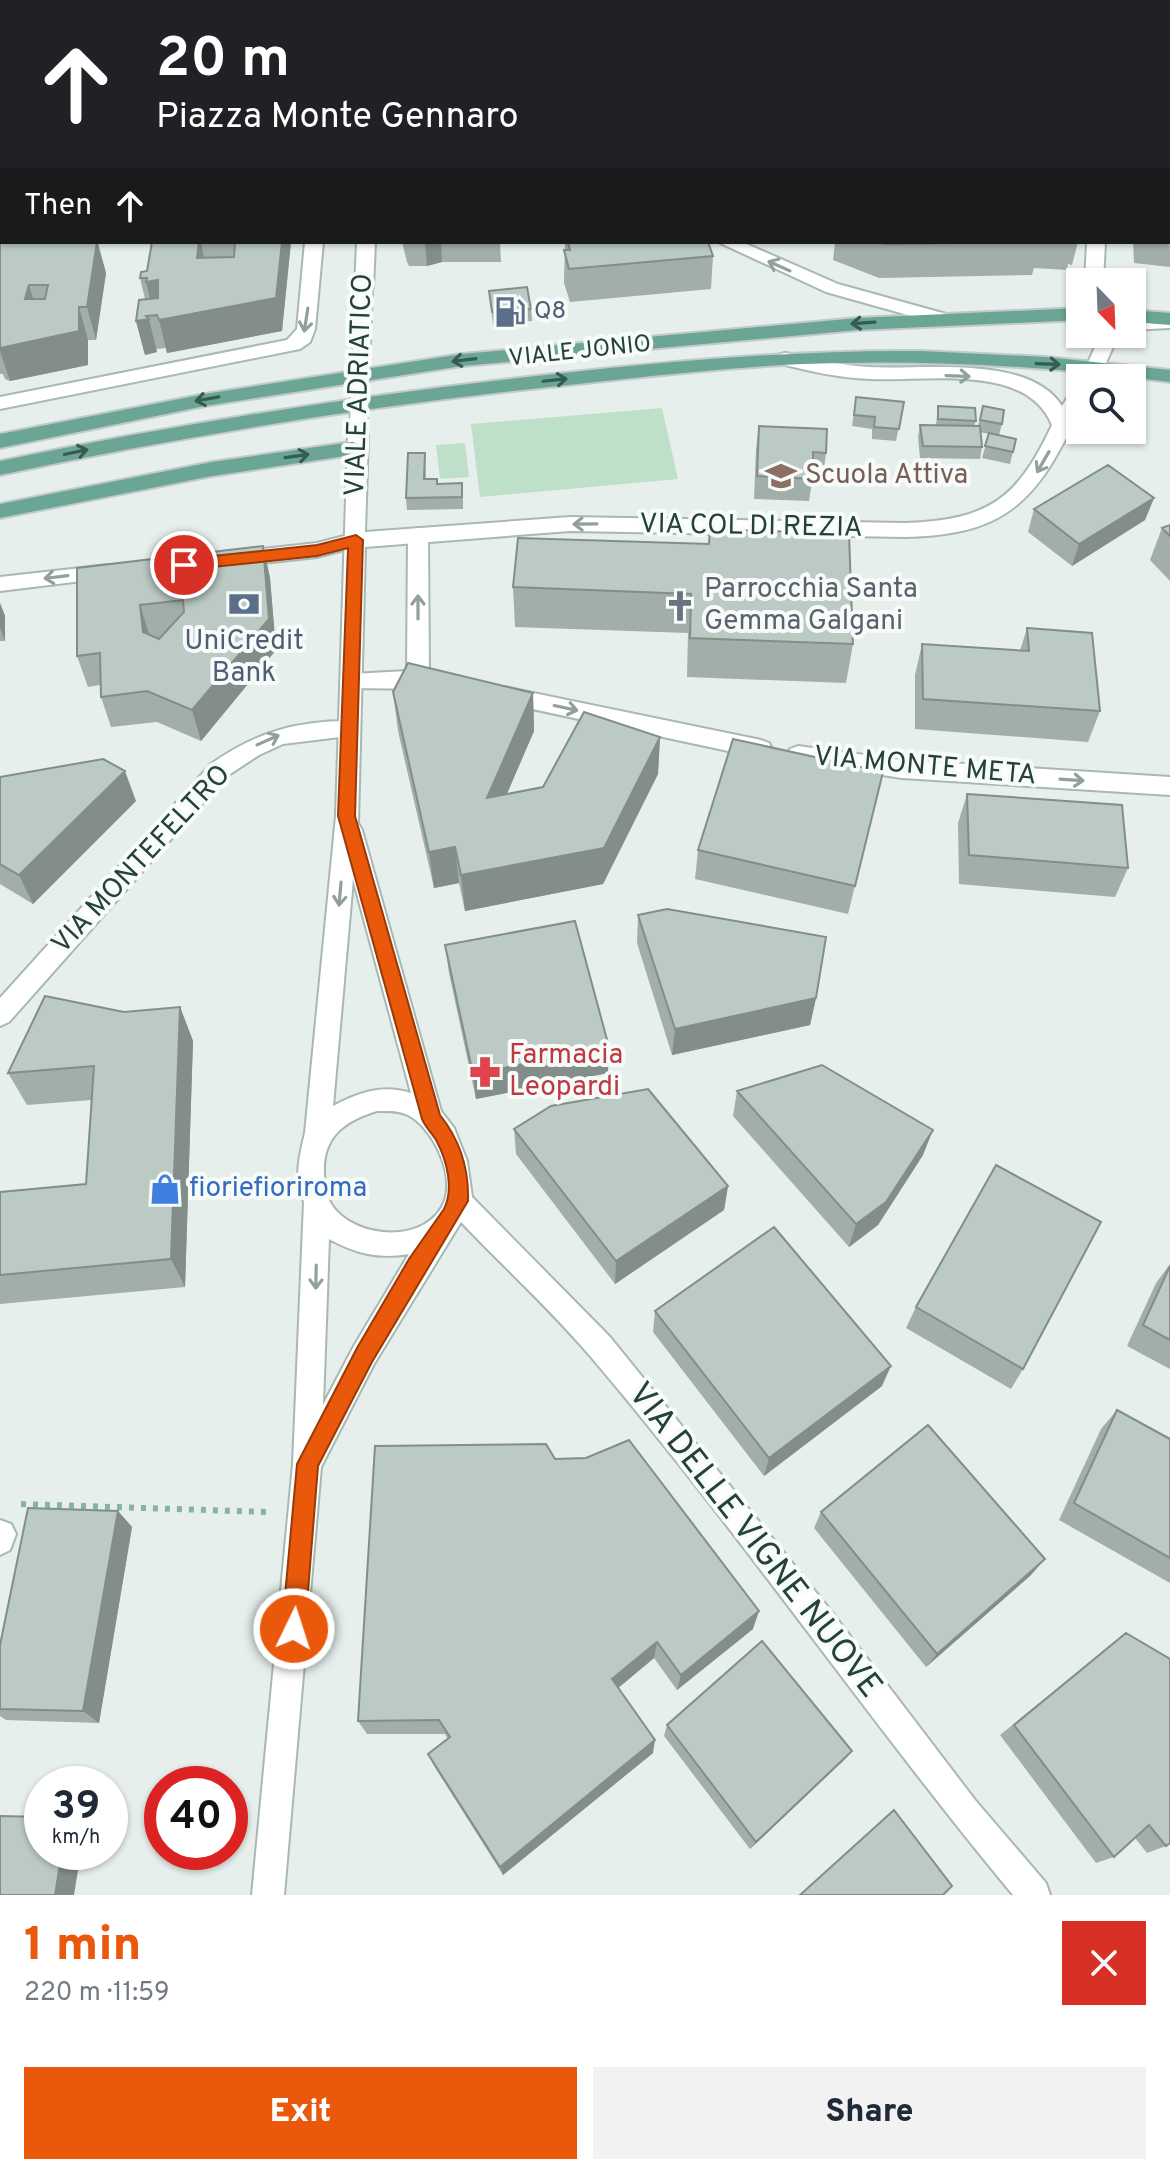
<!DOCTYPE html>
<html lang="en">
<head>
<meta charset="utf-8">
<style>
	:root { --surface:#fff; --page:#f2f2f3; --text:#1f2937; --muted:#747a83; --accent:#ea580c }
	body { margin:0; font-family:Overpass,sans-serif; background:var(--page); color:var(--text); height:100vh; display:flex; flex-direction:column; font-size:30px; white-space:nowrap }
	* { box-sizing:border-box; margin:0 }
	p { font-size:26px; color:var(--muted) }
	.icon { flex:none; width:44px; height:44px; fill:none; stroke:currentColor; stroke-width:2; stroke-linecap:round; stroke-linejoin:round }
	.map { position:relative; height:1895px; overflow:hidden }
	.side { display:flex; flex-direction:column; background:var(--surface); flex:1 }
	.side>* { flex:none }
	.banner { position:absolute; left:0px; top:0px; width:1170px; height:244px; box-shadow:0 2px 6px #0004; background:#202124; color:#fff; overflow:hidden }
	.needle { width:52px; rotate:157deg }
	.buttons { position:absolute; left:1066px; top:268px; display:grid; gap:16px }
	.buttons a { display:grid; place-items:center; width:80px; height:80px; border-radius:0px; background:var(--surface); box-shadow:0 2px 6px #0004; font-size:40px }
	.speed { position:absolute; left:24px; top:1766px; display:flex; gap:16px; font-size:40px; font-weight:700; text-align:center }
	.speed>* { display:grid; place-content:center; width:104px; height:104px; border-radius:50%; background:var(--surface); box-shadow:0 2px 6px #0004; line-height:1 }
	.speed small { font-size:20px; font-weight:400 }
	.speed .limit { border:12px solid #d22; background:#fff; color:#111 }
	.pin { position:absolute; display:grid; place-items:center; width:68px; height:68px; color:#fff; margin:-34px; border:4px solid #fff; border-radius:50%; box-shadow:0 2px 8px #0007 }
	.me { position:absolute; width:88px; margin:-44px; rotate:4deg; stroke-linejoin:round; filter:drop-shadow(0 0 6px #0008) }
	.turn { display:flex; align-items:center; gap:28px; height:168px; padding:0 24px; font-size:36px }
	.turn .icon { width:104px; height:104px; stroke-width:2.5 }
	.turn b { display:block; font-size:56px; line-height:68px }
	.then { display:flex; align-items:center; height:76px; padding:0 24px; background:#0003; gap:16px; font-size:30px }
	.round { display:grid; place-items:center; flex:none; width:84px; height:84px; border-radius:0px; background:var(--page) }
	.head { display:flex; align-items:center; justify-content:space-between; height:136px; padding:0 24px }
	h1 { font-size:48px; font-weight:800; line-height:60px; color:var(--accent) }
	.primary-button { display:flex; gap:16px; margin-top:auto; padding:16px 24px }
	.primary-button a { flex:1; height:92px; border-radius:0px; background:var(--accent); color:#fff; font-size:32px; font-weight:800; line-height:92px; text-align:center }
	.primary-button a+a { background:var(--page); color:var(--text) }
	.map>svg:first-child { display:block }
	.green { fill:#bfe0c8 }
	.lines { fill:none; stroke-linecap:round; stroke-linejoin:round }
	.service-casing { stroke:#a8b8b2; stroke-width:4 }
	.minor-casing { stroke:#a8b8b2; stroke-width:4 }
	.tertiary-casing { stroke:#a8b8b2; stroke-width:4 }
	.primary-casing { stroke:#c2cac8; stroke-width:4 }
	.path { stroke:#86b3a5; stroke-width:6; stroke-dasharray:5 7; stroke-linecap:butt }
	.service { fill:#fff; fill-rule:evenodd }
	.minor { fill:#fff; fill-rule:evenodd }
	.tertiary { fill:#fff; fill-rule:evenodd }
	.primary { fill:#6aa596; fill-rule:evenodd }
	.tertiary-bridge-casing { stroke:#a8b8b2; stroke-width:20; stroke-linecap:butt }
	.tertiary-bridge { stroke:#fff; stroke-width:17 }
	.wall { fill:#a1aea9 }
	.shaded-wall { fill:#838d89 }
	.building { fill:#bbcac4; stroke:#838d89; stroke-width:2; fill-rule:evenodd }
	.oneway { stroke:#92a09c }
	.oneway2 { stroke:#365b51 }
	.route { fill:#ea580c; stroke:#983908; stroke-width:2 }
	.labels { text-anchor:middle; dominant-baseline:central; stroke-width:8; stroke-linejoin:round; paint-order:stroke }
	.far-service-label { font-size:24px; fill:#4e5e75; stroke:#f7fbf9; text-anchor:start }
	.far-street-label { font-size:24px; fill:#24423a; stroke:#f7fbf9 }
	.street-label { font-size:28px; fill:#24423a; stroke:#f7fbf9 }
	.education-label { font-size:28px; fill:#785e54; stroke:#f7fbf9; text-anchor:start }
	.worship-label { font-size:28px; fill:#5b616d; stroke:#f7fbf9; text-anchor:start }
	.service-label { font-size:28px; fill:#4e5e75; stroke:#f7fbf9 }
	.health-label { font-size:28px; fill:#be3a42; stroke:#f7fbf9; text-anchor:start }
	.shop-label { font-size:28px; fill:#366cbe; stroke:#f7fbf9; text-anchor:start }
	.near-street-label { font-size:34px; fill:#24423a; stroke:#f7fbf9 }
</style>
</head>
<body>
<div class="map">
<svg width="1170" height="1895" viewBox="0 0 1170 1895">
	<rect width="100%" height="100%" fill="#e6efeb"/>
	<path class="green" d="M662 408 678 479 480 497 471 424Z
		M465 443 469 477 440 479 436 445Z"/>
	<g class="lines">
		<defs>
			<path id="service" d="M0 1520 11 1524 16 1534 10 1550 0 1555Z"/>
			<path id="minor" d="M824 0H840L842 2H826Z
				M1146 0H1162L1145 2Z
				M1168 138H1170V148H1168Z
				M305 242H323L315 329 310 342 300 349 0 409V397L287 340 297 329Z
				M1087 242H1105L1103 282H1085Z
				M418 528 425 530 428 535 429 672 440 675 443 681 440 687 432 689 343 688 340 682 343 676 351 674 407 671 408 535 411 530Z
				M356 533 363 535 366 540 363 545 317 557 236 566 229 564 226 559 229 554 236 552 317 543Z
				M108 565 115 567 118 572 115 577 0 591V577Z
				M504 687 761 740 769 743 772 749 769 755 761 758 504 703 496 701 493 695 496 689Z
				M348 721 356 723 359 729 356 735 283 744 259 755 227 776 9 1022 0 1026V998L211 764C255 733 295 721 348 721Z
				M798 746 902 760 1170 777V795L902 778 790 761 787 755 790 749Z"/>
			<path id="tertiary" d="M368 0H384V2H368Z
				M438 0H454L455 2H439Z
				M0 157H2L0 168Z
				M357 242H375L373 288 364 294 355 288Z
				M718 242H742L838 284 946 314 949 318 940 324 826 292Z
				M1170 316V328L1132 330V318Z
				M1101 334H1119L1099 378H1081Z
				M785 353C813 358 841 366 870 367 924 370 1029 354 1062 406L1073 389 1080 387C1080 411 1071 430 1059 451 1022 519 980 535 905 537L570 531 365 547 358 823 362 830 441 1111 454 1128 467 1161 472 1197 610 1337 831 1611 975 1800 1046 1883 1050 1895H1013C868 1720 739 1531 591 1357 551 1310 504 1267 461 1222L374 1364 321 1467 284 1895H252L293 1464 304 1202C294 1178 299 1157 305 1133L336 816 348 435 358 428 368 435 365 532 570 517 905 523C988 520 1017 500 1052 425 1026 362 926 382 870 379 839 378 808 371 778 363L776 359 778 355ZM353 879 411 1093C383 1084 359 1092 333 1106ZM377 1111C387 1111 398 1110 408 1115 432 1127 454 1172 445 1200 429 1245 354 1240 331 1204 326 1195 325 1185 324 1175 322 1137 344 1121 377 1111ZM329 1239C357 1254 378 1259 409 1254L354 1346 323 1405Z"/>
			<path id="primary" d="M1080 308V320L858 330 462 366 205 406 0 448V434L205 394 462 354 858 318Z
				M1132 310 1170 313V325L1132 322Z
				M921 351 1046 357 1170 370V382C1048 366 925 359 802 364 717 368 633 378 549 387 364 407 182 436 0 475V461C187 422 374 393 564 373 683 360 801 350 921 351Z
				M358 441 368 448 365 453 212 476 0 518V504L212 462Z"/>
		</defs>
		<use href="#service" class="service-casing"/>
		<use href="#minor" class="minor-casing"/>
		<use href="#tertiary" class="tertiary-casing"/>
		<use href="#primary" class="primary-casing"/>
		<path class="path" d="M21 1504 267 1512"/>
		<use href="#service" class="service"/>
		<use href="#minor" class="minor"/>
		<use href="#tertiary" class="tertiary"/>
		<use href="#primary" class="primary"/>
		<defs>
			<path id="tertiary-bridge" d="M358 435 364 288"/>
		</defs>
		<use href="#tertiary-bridge" class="tertiary-bridge-casing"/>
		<use href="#tertiary-bridge" class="tertiary-bridge"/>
	</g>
	<path class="wall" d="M0 0H283L282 2H2V94H0Z
		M488 0H628V2H489Z
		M1168 29H1170V118H1168Z
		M1170 156V267L1134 263 1133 242H1168Z
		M0 241 98 242 106 273 96 340H88V365L10 381 5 379 3 374H0Z
		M152 242H291L282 331 167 353 166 348 156 349 157 352 145 355 136 321 145 299 140 278 147 271Z
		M402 242H500L501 262H442L427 266H409L407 262Z
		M565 242H708L713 256 711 289 570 302 564 283Z
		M835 242H1078L1072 265 1068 264 1067 270 1034 268 1032 275 879 278 833 260Z
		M489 291 531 309 532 321 493 324Z
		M856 397 904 402 896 441 872 439V429L852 426Z
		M938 406 976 421 974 426H978L983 406 1002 424 999 435 1016 439 1010 464 982 458 989 434 980 432 982 447 980 459 920 458 918 437 920 425H936Z
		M759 426 826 453 823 476 813 475 809 501 754 499 756 449Z
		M425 453 426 479 463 495V509L407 510 406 498Z
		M1154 498 1145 520 1072 566 1028 532 1034 509Z
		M1170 525V581L1150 560 1162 528Z
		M710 529 853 644 846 683 687 677 688 633 515 627 513 587 708 544Z
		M263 546 270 578 276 650 201 741 157 722 111 727 101 697 100 685 88 687 77 656V568Z
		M0 603 5 616V641H0Z
		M1027 628 1100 711 1088 742 915 729V675L922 644 1020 651Z
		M393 692 533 693 534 731 507 794 543 787 660 737 658 774 603 884 465 911 459 883 434 888 398 731Z
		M883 772 848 914 695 879 698 850Z
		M0 777 136 801 33 904 0 884Z
		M967 794 1128 868 1115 897 959 884 958 823Z
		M638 915 816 998 810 1025 672 1055 637 943Z
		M445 945 608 1073 476 1099 449 973Z
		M180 1007 193 1041 185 1287 0 1304V1192L86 1184 92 1100 27 1105 8 1073 124 1012Z
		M737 1091 923 1155 878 1225 849 1247 733 1116Z
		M514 1129 728 1186 724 1210 615 1284 516 1154Z
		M1170 1264V1369L1127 1346 1156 1283Z
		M916 1307 1023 1369 1011 1389 906 1328Z
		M655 1311 882 1386 764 1476 653 1332Z
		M1117 1410 1170 1439V1583L1059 1520 1101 1429Z
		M555 1459 753 1629 677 1690 654 1658 618 1688 653 1753 503 1875 434 1766 428 1754 448 1739 445 1734H367L358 1721Z
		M118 1511 132 1527 99 1723 6 1720 0 1716V1645Z
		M821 1512 1031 1575 926 1667 814 1528Z
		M1126 1633 1166 1846 1147 1853 1135 1838 1114 1857 1096 1863 1000 1735Z
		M667 1725 852 1751 843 1761 750 1849 664 1736Z"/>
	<path class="shaded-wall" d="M745 0H788V2H741Z
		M858 0H878L870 2H857Z
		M0 39 2 46V94L0 89Z
		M97 242 106 273 96 340 87 307Z
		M199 242H201L206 269 197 258Z
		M282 242H291L282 331 167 353 159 320Z
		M425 242H441L442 262 427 266Z
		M158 280 166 313 154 315 146 282Z
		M29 285 39 319 25 299Z
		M79 307 88 340V365L10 381 0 351V348Z
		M149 319 157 352 145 355 136 321Z
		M1154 498 1145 520 1072 566 1079 544Z
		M263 546 270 578 276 650 201 741 192 710Z
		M0 603 5 616V641L0 628Z
		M140 605 150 637 143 632Z
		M533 693 534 731 489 835 487 798Z
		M660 737 658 774 603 884 465 911 461 875Z
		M125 771 136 801 33 904 19 875Z
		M455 847 459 883 434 888 429 852Z
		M816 998 810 1025 672 1055 675 1029Z
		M180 1007 193 1041 185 1287 171 1259Z
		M609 1047 608 1073 476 1099 473 1074Z
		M933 1130 923 1155 878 1225 849 1247 856 1224Z
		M728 1186 724 1210 615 1284 616 1261Z
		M891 1366 882 1386 764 1476 769 1458Z
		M118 1511 132 1527 99 1723 83 1711Z
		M1045 1559 1031 1575 926 1667 937 1654Z
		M759 1611 753 1629 677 1690 681 1675Z
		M657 1642 654 1658 611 1694 612 1679Z
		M655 1740 653 1753 503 1875 500 1867Z
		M852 1751 843 1761 750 1849 756 1842Z
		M62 1852H81L74 1895H55Z"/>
	<path class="building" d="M0 0H186V2H2V24H0Z
		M515 0H594L596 2H515H517Z
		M674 0H745L741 2H677Z
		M906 0H966L969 2H909Z
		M1168 29H1170V85H1168Z
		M1168 156H1170V243L1164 242H1168Z
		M0 241 97 242 87 307H79V331L0 348ZM29 285H48L45 299H25Z
		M152 242H199L197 258 234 257 235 242H282L276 298 159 320 157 315 146 316 149 319 136 321 139 300 158 298V280L146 282 147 278H140L141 272 147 271Z
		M568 242H708L713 256 569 269 564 250H570Z
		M878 242H1038L884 244Z
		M527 287 531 309 492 312 489 291Z
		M856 397 904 402 899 429 874 427 875 417 854 415Z
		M938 406 975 408 976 421 938 419Z
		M983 406 1004 410 1002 424 980 420Z
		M920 425 980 426 982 447 923 446Z
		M759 426 827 429 826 453 813 452V479L757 476Z
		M989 433 1016 439 1013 452 985 446Z
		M408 453H425L424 479H437V484L462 483V497L406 498Z
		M1108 465 1154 498 1079 544 1034 509Z
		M1170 525V536L1162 528Z
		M710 529 849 534 853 644 690 638 691 594 513 587 518 538 709 544Z
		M263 546 269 619 192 710 147 691 101 697 100 653 77 656V568ZM183 600 184 612 159 639 143 632 140 605Z
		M1027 628 1092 633 1100 711 923 699 922 644 1029 651Z
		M408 663 533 693 487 798 543 787 584 712 660 737 604 848 461 875 455 847 429 852 393 692Z
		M733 739 883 772 855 886 698 850Z
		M103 759 125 771 19 875 0 864V777Z
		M967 794 1122 805 1128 868 969 855Z
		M667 909 826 937 816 998 675 1029 638 915Z
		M575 921 609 1047 473 1074 445 945Z
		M45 996 124 1012 180 1007 171 1259 0 1275V1192L86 1184 94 1066 8 1073Z
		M822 1065 933 1130 886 1202 856 1224 737 1091Z
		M648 1089 728 1186 616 1261 514 1129 551 1106Z
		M996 1165 1101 1222 1023 1369 916 1307Z
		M774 1227 891 1366 769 1458 655 1311Z
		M1170 1266V1340L1143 1325Z
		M1117 1410 1170 1439V1558L1074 1503Z
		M928 1425 1045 1559 937 1654 821 1512Z
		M629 1440 759 1611 681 1675 657 1642 612 1679 655 1740 500 1867 428 1754 450 1737 439 1720 358 1721 375 1446 546 1444 555 1459 586 1458Z
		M28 1508 118 1511 83 1711 0 1709V1645Z
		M1126 1633 1170 1659V1843L1166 1846 1149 1825 1114 1857 1014 1725Z
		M762 1641 852 1751 756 1842 667 1725Z
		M894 1810 952 1886 943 1895H800Z
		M0 1816 42 1817V1852H62L55 1895H0Z"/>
	<defs><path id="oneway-shaft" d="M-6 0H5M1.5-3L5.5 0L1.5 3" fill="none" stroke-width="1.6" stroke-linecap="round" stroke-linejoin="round" transform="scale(2)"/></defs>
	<g class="oneway">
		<use href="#oneway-shaft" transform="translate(779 266) rotate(-156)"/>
		<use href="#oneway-shaft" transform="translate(306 320) rotate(99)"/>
		<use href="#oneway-shaft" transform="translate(958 376) rotate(2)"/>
		<use href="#oneway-shaft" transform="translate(1043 462) rotate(120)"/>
		<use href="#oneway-shaft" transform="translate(585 524) rotate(179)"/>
		<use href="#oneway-shaft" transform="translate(56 577) rotate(173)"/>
		<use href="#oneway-shaft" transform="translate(418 607) rotate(-90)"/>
		<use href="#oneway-shaft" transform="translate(566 708) rotate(12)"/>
		<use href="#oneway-shaft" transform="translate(268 740) rotate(-24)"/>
		<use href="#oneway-shaft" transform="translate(1072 780) rotate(4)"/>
		<use href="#oneway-shaft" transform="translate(340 894) rotate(95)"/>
		<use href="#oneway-shaft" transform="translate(316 1277) rotate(91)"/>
	</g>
	<g class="oneway2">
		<use href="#oneway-shaft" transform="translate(863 323) rotate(176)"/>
		<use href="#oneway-shaft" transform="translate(464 360) rotate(173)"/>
		<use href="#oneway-shaft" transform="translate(1048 364) rotate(2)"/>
		<use href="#oneway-shaft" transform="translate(555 380) rotate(-6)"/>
		<use href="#oneway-shaft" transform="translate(207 399) rotate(170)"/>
		<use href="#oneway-shaft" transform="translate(76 452) rotate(-12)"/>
		<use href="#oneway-shaft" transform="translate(297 456) rotate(-8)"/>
	</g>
	<path class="route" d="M356 535 363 540 355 816 440 1115C460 1140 469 1170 468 1201L372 1362 318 1466 305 1629 302 1637 294 1640 286 1637 282 1629 297 1464 357 1348 409 1259 444 1209C454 1189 447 1160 436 1140 432 1133 425 1127 422 1119L338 816 348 548 317 556 184 570 176 565 184 559 317 545Z"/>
	<defs>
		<symbol id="fuel-bare" viewBox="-9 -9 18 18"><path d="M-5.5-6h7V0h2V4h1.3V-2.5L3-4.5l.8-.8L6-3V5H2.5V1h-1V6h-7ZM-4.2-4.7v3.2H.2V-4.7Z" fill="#5c6f8a" stroke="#f7fbf9" stroke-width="2.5" paint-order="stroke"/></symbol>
		<symbol id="school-bare" viewBox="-9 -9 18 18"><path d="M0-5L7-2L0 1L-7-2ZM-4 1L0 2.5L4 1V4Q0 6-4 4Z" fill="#8d6e63" stroke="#f7fbf9" stroke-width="2.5" paint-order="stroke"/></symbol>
		<symbol id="bank-bare" viewBox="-9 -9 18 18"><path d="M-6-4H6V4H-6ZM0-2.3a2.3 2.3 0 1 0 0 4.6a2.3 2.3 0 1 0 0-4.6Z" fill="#5c6f8a" stroke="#f7fbf9" stroke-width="2.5" paint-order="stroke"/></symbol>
		<symbol id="church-bare" viewBox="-9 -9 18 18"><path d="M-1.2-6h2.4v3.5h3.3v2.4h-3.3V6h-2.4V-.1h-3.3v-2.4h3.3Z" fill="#6b7280" stroke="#f7fbf9" stroke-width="2.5" paint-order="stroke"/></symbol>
		<symbol id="pharmacy-bare" viewBox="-9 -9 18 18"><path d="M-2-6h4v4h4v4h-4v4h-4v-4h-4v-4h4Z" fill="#e0444e" stroke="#f7fbf9" stroke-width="2.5" paint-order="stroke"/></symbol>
		<symbol id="shop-bare" viewBox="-9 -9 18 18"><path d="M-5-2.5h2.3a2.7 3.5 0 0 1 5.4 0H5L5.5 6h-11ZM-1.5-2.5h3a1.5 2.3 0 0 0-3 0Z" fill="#3f7fe0" stroke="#f7fbf9" stroke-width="2.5" paint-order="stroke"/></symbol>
	</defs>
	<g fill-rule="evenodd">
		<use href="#fuel-bare" x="488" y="290" width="44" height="44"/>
		<use href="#school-bare" x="759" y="454" width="44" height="44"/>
		<use href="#bank-bare" x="222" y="582" width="44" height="44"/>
		<use href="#church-bare" x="658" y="584" width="44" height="44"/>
		<use href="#pharmacy-bare" x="463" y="1050" width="44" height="44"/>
		<use href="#shop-bare" x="143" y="1167" width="44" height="44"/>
	</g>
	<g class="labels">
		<g class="far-service-label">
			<text x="534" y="312">Q8</text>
		</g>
		<g class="far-street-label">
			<text transform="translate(580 352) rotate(-6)">VIALE JONIO</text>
		</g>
		<g class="street-label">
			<text transform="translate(360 385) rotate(-88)">VIALE ADRIATICO</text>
			<text transform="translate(751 527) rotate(1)">VIA COL DI REZIA</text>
			<text transform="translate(925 767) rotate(5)">VIA MONTE META</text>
			<text transform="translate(142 860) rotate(-47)">VIA MONTEFELTRO</text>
		</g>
		<g class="education-label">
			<text x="805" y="476">Scuola Attiva</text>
		</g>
		<g class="worship-label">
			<text x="704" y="590">Parrocchia Santa<tspan x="704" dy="32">Gemma Galgani</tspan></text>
		</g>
		<g class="service-label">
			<text x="244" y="642">UniCredit<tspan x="244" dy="32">Bank</tspan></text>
		</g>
		<g class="health-label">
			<text x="509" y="1056">Farmacia<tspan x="509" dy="32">Leopardi</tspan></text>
		</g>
		<g class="shop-label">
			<text x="189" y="1189">fioriefioriroma</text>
		</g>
		<g class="near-street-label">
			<text transform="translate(754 1541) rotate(52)">VIA DELLE VIGNE NUOVE</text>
		</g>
	</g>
</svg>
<div class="buttons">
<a><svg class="needle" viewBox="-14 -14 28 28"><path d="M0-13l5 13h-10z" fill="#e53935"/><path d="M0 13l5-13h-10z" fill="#747a83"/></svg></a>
<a><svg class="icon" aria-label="search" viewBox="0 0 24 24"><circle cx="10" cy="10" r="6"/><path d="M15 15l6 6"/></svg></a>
</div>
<div class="speed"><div>39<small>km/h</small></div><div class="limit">40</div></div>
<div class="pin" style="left:184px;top:565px;background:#d93025"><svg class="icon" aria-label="arrive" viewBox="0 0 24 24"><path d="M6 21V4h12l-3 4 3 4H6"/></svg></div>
<svg class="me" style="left:294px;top:1629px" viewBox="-20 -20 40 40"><circle r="17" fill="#ea580c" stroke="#fff" stroke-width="3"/><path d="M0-11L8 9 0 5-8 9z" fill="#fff"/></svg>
<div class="banner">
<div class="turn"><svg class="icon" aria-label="ahead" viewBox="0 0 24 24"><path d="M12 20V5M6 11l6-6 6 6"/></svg><div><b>20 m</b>Piazza Monte Gennaro</div></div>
<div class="then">Then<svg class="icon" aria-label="ahead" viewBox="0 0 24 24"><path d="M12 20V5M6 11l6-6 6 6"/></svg></div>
</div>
</div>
<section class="side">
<div class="head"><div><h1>1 min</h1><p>220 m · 11:59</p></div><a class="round" style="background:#d93025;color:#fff"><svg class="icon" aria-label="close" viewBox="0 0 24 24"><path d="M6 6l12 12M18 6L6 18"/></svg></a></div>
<div class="primary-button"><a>Exit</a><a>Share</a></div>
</section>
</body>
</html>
